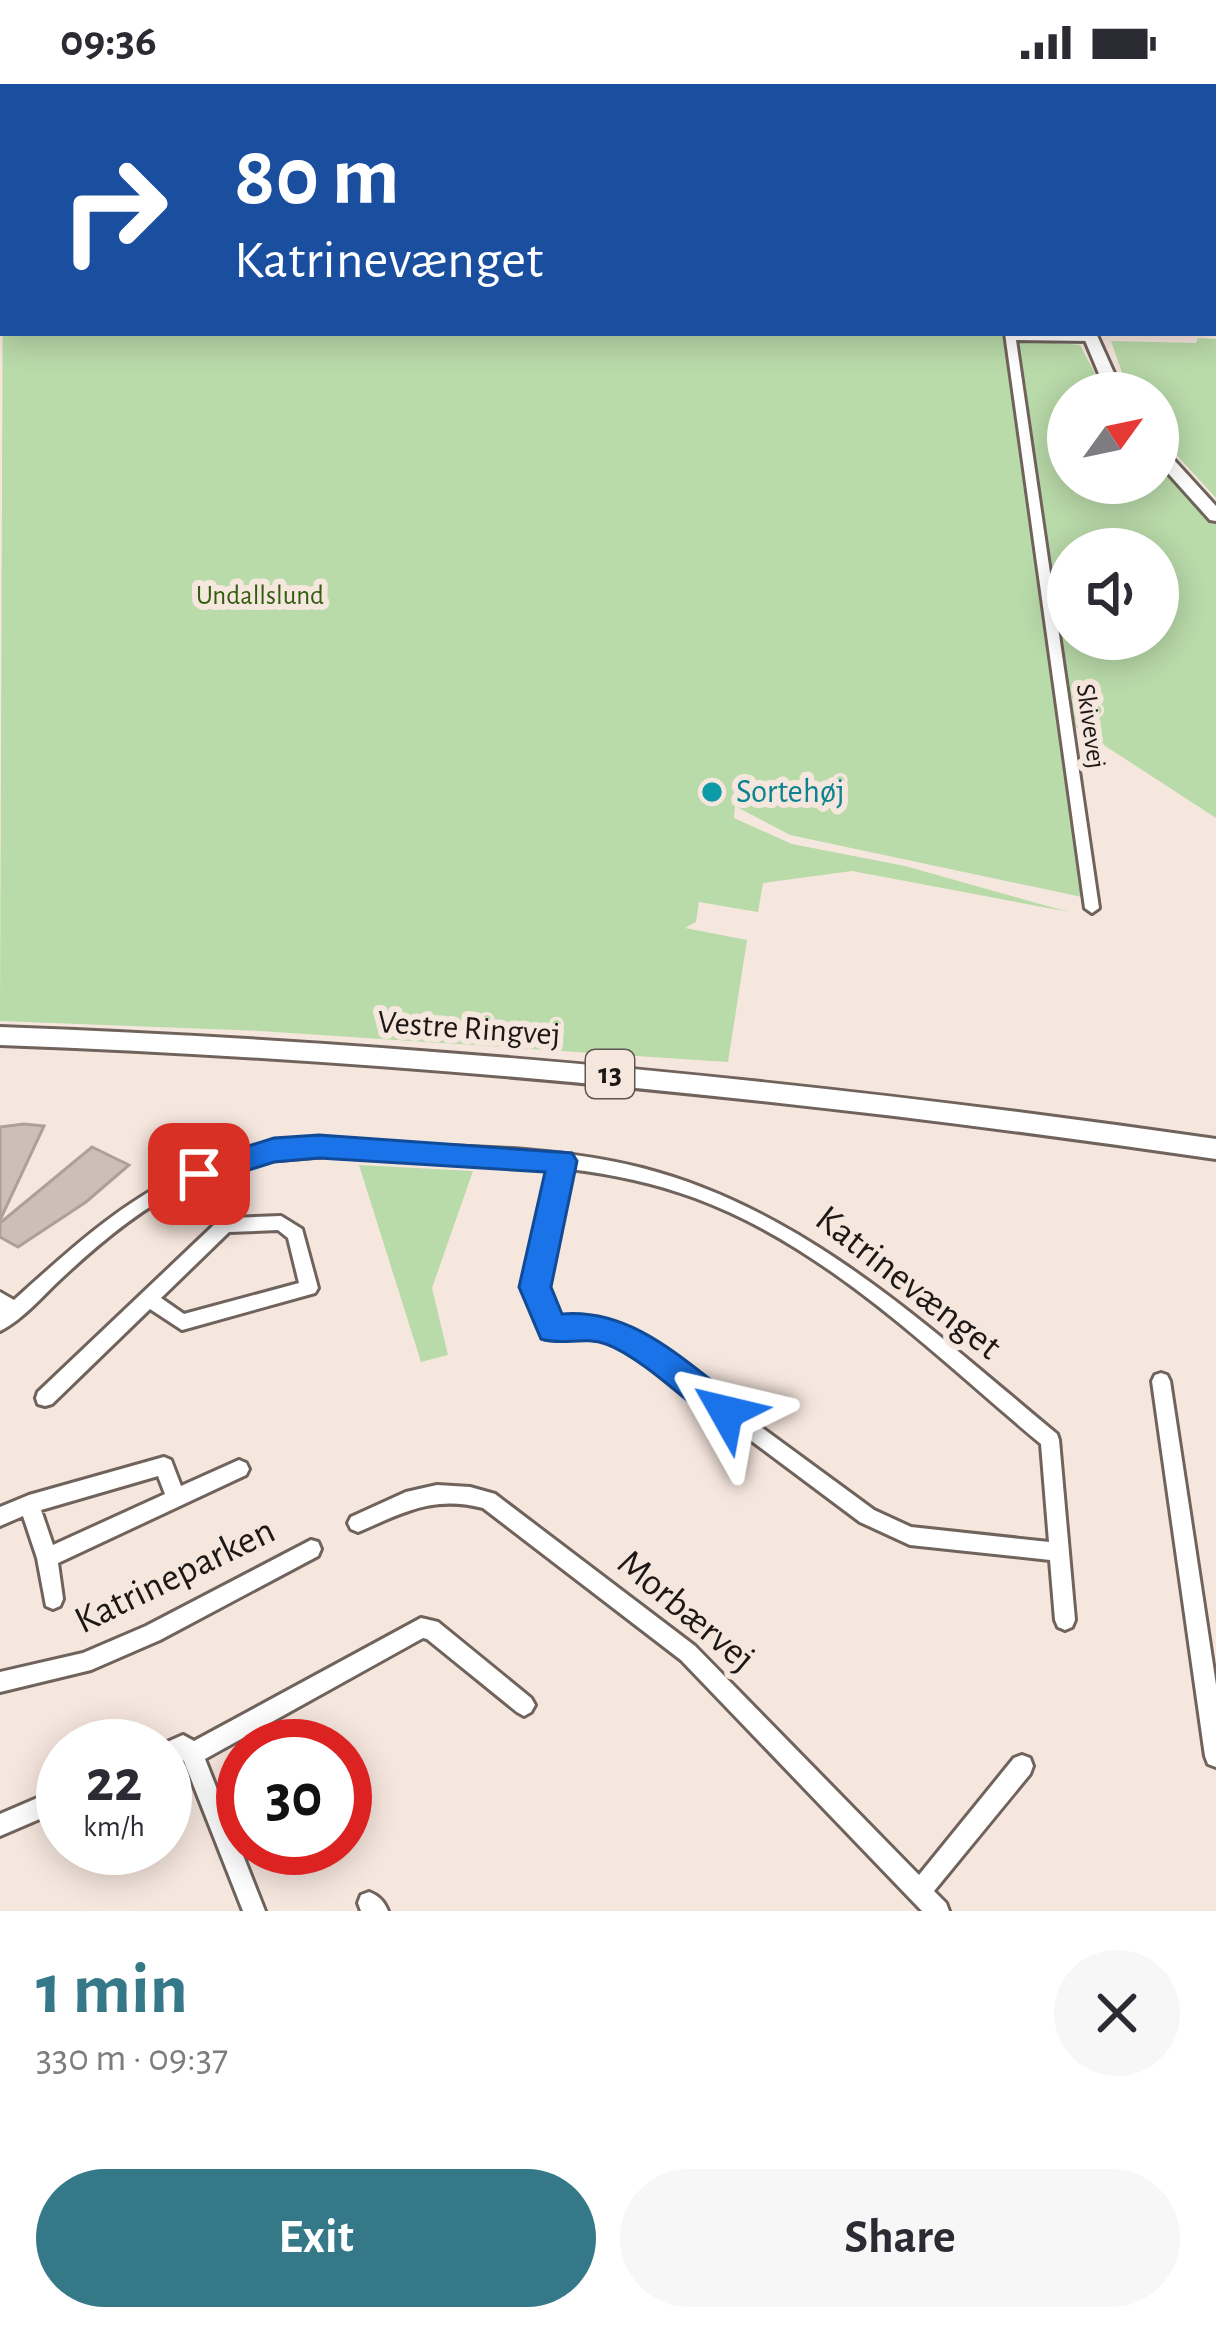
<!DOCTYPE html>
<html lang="en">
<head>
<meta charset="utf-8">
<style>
	:root { --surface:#fff; --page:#f7f7f7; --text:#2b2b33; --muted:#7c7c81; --accent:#357988 }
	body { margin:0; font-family:"Alegreya Sans",sans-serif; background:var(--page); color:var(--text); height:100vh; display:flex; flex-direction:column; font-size:45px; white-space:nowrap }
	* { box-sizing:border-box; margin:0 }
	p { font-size:39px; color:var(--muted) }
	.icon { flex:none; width:66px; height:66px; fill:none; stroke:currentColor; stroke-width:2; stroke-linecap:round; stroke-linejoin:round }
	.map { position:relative; height:1827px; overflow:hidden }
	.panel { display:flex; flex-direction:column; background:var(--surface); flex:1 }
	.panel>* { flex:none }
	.hud { position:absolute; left:0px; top:0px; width:1218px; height:252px; box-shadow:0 6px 30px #0003; background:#1a4fa0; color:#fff; overflow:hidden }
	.needle { width:78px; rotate:57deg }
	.tools { position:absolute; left:1047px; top:288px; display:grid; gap:24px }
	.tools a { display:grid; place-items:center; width:132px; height:132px; border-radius:50%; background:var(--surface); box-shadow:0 6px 30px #0003; font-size:60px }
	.speed { position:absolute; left:36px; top:1635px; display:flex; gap:24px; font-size:60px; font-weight:700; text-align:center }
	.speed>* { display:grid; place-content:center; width:156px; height:156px; border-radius:50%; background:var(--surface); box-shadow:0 6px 30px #0003; line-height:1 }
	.speed small { font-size:30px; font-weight:400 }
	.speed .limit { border:18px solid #d22; background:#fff; color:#111 }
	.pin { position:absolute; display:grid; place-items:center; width:102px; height:102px; color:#fff; margin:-51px; border-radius:24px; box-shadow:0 6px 18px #0006 }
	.me { position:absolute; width:132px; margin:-66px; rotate:307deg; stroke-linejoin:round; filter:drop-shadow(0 0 9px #0008) }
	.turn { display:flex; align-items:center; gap:42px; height:252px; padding:0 36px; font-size:54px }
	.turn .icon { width:156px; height:156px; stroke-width:2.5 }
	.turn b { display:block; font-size:84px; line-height:102px }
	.round { display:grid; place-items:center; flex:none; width:126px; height:126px; border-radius:63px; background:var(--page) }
	.headline { display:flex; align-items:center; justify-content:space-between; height:204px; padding:0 36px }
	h1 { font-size:72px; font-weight:600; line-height:90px; color:var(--accent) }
	.action { display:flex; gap:24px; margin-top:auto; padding:24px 36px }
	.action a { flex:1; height:138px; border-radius:72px; background:var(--accent); color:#fff; font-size:48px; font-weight:600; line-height:138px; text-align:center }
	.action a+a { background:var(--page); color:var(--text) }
	.status { display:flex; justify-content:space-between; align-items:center; height:84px; padding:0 60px; background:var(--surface); direction:ltr }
	.status svg { height:33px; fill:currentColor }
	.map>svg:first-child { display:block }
	.green { fill:#b9daa9; fill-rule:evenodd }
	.building { fill:#cebeb8; stroke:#af9f9a; stroke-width:3 }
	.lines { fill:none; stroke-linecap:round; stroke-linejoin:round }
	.street-casing { stroke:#70635c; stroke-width:6 }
	.primary-casing { stroke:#70635c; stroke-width:6 }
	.street { fill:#fff; fill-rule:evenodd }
	.primary { fill:#fff; fill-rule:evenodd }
	.route { fill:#1a73e8; stroke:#114b97; stroke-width:3 }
	.culture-dot { fill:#0f9aa8; stroke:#f6e7de; stroke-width:4.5 }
	.labels { text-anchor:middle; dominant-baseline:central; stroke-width:12; stroke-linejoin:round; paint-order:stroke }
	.far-park-label { font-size:27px; fill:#305d0e; stroke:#f6e7de }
	.far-street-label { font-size:27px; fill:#1d1815; stroke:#f6e7de }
	.shield { fill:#f6e7de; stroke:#5e5651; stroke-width:3 }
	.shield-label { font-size:30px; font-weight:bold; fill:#1d1815 }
	.culture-label { font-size:33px; fill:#0d838f; stroke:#f6e7de; text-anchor:start }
	.street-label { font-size:33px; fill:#1d1815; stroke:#f6e7de }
	.near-street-label { font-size:39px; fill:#1d1815; stroke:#f6e7de }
</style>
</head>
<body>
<div class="status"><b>09:36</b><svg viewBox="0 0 49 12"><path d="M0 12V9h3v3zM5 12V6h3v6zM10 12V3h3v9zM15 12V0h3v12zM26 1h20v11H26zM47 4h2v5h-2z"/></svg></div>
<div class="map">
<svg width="1216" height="1827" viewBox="0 0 1216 1827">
	<rect width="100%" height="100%" fill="#f6e7de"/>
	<path class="green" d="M0 0H518L3 3 0 125Z
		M3 137V249H1004L1082 813 790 751 735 722 734 734 792 760 905 782 1069 828 852 787 763 799 758 828 699 818 696 838 685 844 747 856 728 978 260 947 0 937Z
		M1198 254 1216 255V414L1158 351V309H1129L1111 257 1196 259Z
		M1016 256 1080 261 1105 309H1068V399H1158V377L1216 440V734L1073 641ZM1068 465H1158V555H1068Z
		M359 1081 473 1087 432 1204 448 1271 421 1278Z"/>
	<path class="building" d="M24 1040 44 1042 0 1136V1043Z
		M92 1063 129 1081 86 1118 18 1163 0 1153V1139Z"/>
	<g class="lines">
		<defs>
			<path id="street" d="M1005 249 1090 251 1095 254 1090 257 1016 256 1099 824 1092 829 1085 824Z
				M359 1059C451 1063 553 1061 642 1084 806 1126 930 1245 1057 1350L1059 1356 1075 1536 1072 1543 1065 1546 1058 1543 1055 1536 1050 1476 910 1461 860 1438 615 1255 590 1249 552 1253 546 1250 526 1203 552 1083 327 1072 264 1077 208 1092 230 1134 281 1132 302 1145 318 1204 315 1209 182 1246 150 1225 52 1320 45 1322 38 1320 36 1314 38 1308 216 1139 195 1098C145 1121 104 1155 64 1192 44 1210 24 1235 0 1247V1208L14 1216C131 1110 193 1058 359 1059ZM569 1085C612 1090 654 1099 695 1114 828 1163 934 1271 1041 1360L1049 1458 911 1443 874 1426 626 1244 590 1233 558 1237 544 1203ZM278 1146 288 1154 299 1199 184 1230 161 1214 229 1148Z
				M1161 1289 1167 1291 1170 1297 1216 1601V1683L1208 1680 1205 1672 1152 1297 1155 1291Z
				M164 1373 171 1376 181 1402 239 1376 246 1379 249 1385 246 1391 58 1479 63 1515 60 1522 53 1525 46 1522 37 1474 23 1432 0 1442V1423L29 1411ZM158 1392 165 1410 53 1461 41 1426Z
				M437 1401 470 1403 495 1410 695 1562 919 1791 1014 1674 1022 1671 1030 1674 1033 1682 1030 1690 934 1807 946 1819 949 1827H922L681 1576 483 1424C432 1411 403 1429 358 1448L351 1445 348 1439 351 1433 406 1408Z
				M311 1456 318 1458 321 1465 318 1472 160 1556 91 1586 0 1608V1588L83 1569 146 1542Z
				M421 1534 438 1538 531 1614 535 1621 531 1628 524 1632 517 1628 427 1555 423 1554 205 1675 265 1827H243L184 1677 180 1674 165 1681V1662H158L183 1651 194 1657Z
				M63 1703V1725L0 1752V1730Z
				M369 1808C379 1812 384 1817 388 1827H361L358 1819 361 1811Z"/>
			<path id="primary" d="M1107 0H1119L1106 3Z
				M1082 249H1096L1123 309H1107Z
				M1158 363 1164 365 1216 422V437L1210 436 1158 378Z
				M0 943C408 958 812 997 1216 1055V1075C812 1016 408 976 0 961Z"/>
		</defs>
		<use href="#street" class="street-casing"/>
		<use href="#primary" class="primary-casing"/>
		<use href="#street" class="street"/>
		<use href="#primary" class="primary"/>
	</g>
	<path class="route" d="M319 1051 572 1069 577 1077 551 1203 562 1230C633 1224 684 1277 738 1317L743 1328 738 1338 726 1343 714 1338C685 1316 639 1272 606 1260 584 1252 562 1262 541 1255L519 1203 545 1088 319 1074 274 1078 199 1102 188 1098 184 1090 188 1081 274 1054Z"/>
	<circle class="culture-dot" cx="712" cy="708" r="12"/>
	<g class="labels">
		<g class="far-park-label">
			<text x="260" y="511">Undallslund</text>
		</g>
		<g class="far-street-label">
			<text transform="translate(1091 642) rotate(82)">Skivevej</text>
		</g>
		<rect class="shield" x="586" y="966" width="48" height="48" rx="9"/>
		<g class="shield-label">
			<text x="610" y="990">13</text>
		</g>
		<g class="culture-label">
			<text x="736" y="708">Sortehøj</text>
		</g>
		<g class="street-label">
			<text transform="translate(469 945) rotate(4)">Vestre Ringvej</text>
		</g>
		<g class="near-street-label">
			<text transform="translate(908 1199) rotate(38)">Katrinevænget</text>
			<text transform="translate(175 1492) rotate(-26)">Katrineparken</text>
			<text transform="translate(686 1527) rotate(40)">Morbærvej</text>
		</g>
	</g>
</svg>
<div class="tools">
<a><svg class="needle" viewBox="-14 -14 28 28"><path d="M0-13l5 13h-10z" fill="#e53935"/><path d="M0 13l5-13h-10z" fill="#7c7c81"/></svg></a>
<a><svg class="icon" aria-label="sound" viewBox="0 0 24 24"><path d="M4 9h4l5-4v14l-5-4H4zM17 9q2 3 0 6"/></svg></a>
</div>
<div class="speed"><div>22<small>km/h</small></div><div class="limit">30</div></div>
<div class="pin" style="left:199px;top:1090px;background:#d93025"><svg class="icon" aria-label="arrive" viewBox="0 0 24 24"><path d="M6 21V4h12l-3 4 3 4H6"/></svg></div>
<svg class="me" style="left:726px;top:1328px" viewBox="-20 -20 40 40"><path d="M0-17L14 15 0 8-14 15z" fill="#1a73e8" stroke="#fff" stroke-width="4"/></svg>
<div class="hud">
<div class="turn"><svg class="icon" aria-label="right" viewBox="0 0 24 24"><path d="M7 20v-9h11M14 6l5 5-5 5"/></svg><div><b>80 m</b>Katrinevænget</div></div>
</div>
</div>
<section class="panel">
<div class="headline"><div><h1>1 min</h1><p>330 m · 09:37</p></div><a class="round"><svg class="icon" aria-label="close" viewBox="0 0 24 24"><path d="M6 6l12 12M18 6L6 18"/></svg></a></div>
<div class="action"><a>Exit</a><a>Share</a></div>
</section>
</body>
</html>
